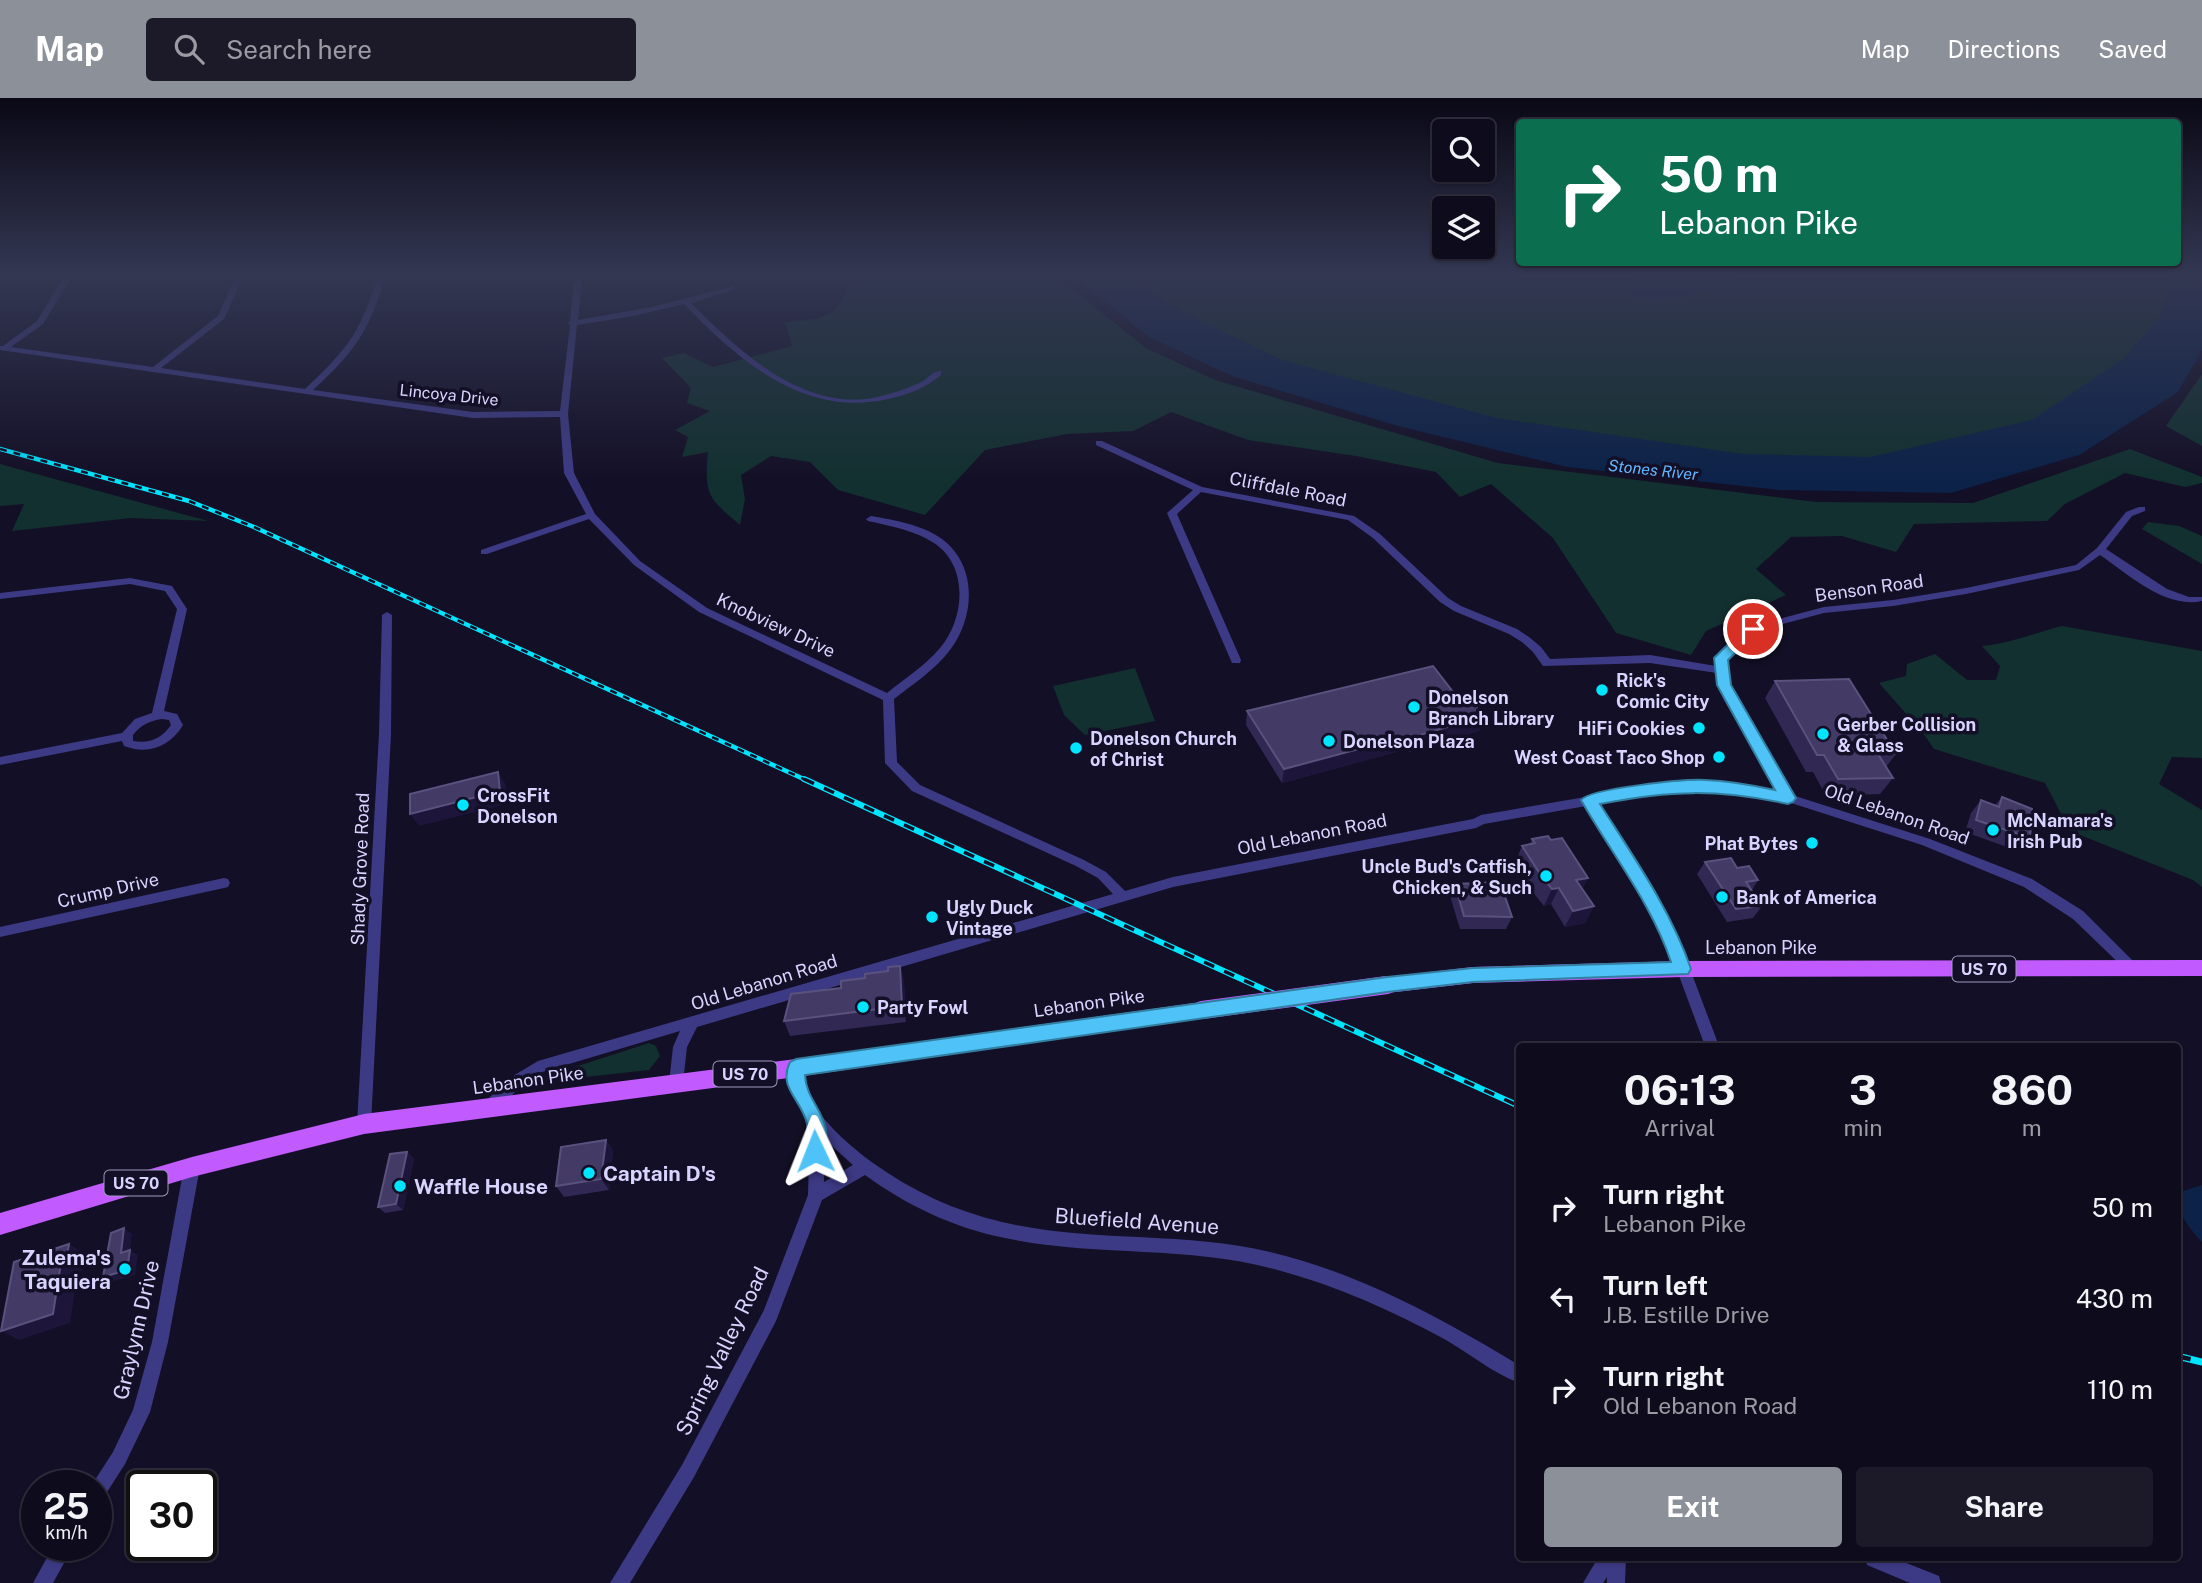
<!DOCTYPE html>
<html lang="en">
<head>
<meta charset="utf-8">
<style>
	:root { --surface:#0e0b1c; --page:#1c1929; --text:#f1f3f6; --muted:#9b9ba3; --line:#2e2b3b; --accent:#8c9099 }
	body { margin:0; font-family:"Public Sans",sans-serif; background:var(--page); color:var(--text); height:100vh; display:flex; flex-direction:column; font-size:26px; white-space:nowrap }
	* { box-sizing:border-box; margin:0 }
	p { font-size:23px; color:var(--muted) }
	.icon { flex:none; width:38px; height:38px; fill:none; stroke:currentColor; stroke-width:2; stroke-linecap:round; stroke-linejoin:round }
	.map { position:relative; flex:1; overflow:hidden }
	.side { position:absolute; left:1516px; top:945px; width:665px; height:518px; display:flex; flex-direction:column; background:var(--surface); border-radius:7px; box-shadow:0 2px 5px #0004,0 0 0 2px var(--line) }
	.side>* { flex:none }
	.guide { position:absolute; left:1516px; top:21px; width:665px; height:147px; border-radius:7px; box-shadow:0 2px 5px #0004,0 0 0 2px var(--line); background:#0b6e4f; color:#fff; overflow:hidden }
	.controls { position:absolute; left:1432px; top:21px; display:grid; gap:14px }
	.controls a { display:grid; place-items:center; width:63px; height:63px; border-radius:7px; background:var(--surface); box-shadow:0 2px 5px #0004,0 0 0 2px var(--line); font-size:35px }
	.speed { position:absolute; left:21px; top:1372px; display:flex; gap:14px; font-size:35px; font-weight:700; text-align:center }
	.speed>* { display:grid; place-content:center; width:91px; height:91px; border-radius:50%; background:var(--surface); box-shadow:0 2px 5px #0004,0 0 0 2px var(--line); line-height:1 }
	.speed small { font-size:18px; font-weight:400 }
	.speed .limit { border:4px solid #111; border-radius:10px; background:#fff; color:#111 }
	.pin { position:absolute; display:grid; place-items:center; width:60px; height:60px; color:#fff; margin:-30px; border:4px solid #fff; border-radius:50%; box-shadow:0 2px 7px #0007 }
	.me { position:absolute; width:77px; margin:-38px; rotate:358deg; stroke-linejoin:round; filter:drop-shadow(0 0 5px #0008) }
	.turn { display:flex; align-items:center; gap:24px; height:147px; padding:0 28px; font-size:32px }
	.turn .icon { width:91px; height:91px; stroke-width:2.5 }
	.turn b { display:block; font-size:49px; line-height:60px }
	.eta { display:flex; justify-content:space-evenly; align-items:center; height:119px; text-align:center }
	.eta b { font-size:42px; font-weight:700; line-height:49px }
	.cta { display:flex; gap:14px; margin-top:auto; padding:14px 28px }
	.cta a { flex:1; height:80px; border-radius:7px; background:var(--accent); color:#fff; font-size:28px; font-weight:700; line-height:80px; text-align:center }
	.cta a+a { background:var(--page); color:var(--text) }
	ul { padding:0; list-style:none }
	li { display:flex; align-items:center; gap:21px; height:91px; padding:0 28px }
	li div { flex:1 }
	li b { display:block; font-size:26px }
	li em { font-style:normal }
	header { display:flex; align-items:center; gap:42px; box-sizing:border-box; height:98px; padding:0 35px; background:var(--accent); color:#fff }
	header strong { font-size:33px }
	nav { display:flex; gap:38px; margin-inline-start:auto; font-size:24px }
	.search { width:490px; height:63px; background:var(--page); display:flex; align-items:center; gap:18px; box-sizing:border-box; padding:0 24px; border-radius:7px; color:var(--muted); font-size:26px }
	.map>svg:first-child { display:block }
	.green { fill:#12302f }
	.water { fill:#0c2248 }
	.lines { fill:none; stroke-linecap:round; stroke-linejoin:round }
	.street { fill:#3d3a85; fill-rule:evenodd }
	.primary { fill:#c25bff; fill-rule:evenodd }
	.rail-far2-casing { stroke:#00e5ff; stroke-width:4.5 }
	.rail-far1-casing { stroke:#00e5ff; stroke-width:6 }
	.rail-casing { stroke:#00e5ff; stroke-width:7 }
	.rail-far2 { stroke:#130f26; stroke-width:2.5; stroke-dasharray:7; stroke-linecap:butt }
	.rail-far1 { stroke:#130f26; stroke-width:3.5; stroke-dasharray:11; stroke-linecap:butt }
	.rail { stroke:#130f26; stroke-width:4.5; stroke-dasharray:14; stroke-linecap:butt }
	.primary-bridge { stroke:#c25bff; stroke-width:18 }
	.wall { fill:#312854 }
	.shaded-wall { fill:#1d163a }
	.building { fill:#433a66; stroke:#5a527e; stroke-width:2 }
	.route { fill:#4fc3f7; stroke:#337fa1; stroke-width:2 }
	.poi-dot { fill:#00e5ff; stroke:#130f26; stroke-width:2.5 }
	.labels { text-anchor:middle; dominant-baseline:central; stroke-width:7; stroke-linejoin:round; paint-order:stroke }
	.far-street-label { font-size:16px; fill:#d9d4ff; stroke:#130f26 }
	.far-water-label { font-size:16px; font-style:italic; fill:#62b6ff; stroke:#130f26 }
	.shield { fill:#130f26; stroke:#9e99be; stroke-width:2 }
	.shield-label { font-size:16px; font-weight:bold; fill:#d9d4ff }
	.street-label { font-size:18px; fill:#d9d4ff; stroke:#130f26 }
	.poi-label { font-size:18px; font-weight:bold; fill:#d9d4ff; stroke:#130f26; text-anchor:start }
	.near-poi-label { font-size:21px; font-weight:bold; fill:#d9d4ff; stroke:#130f26; text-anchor:start }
	.near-street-label { font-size:21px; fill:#d9d4ff; stroke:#130f26 }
</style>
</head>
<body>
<header>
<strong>Map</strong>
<div class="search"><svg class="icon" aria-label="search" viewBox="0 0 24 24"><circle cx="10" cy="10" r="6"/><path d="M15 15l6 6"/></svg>Search here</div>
<nav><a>Map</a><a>Directions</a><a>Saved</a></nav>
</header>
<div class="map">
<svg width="2202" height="1485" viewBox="0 0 2202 1485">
	<rect width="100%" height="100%" fill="#130f26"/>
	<path class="green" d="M884 175H1052L1146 250 1215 282 1498 365 1816 404 1973 405 2130 351 2202 379V385L2185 389 2125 375 2065 406 2047 423 1914 426 1896 454 1842 438 1791 439 1756 471 1786 497 1706 533 1691 557 1616 535 1553 440 1491 386 1460 399 1436 374 1356 358 1248 342 1171 314 1133 333 1067 336 985 352 925 417 838 392 810 364 771 358 741 377 745 401 740 427C708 400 704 397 708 354L682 359 688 339 675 332 710 313 687 305 691 290 662 260 684 255 713 269 792 248 785 224C819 222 841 221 849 183Z
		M1099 175H2202L2167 292 1813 389 1301 290Z
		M2202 276V348L2166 328Z
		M0 366 208 423 131 420 12 433 24 406 0 408Z
		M2148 424 2179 428 2202 438V466L2142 431Z
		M2062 528 2202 553V660L2172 659 2159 686 2202 712V789L2193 782 2070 733 2045 685 1934 651 1923 635 1879 585 1906 578 1907 566 1935 556 1967 582H1996L2000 568 1982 548C2009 546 2034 535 2062 528Z
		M1135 570 1155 623 1085 637 1064 617 1053 588Z
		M649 945 656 948 660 958 649 972 522 986Z"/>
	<path class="water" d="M1070 175H1127L1180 213 1282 262 1496 320 1743 356 1870 359 2032 322 2124 260 2158 221 2176 180 2174 175H2202V252L2178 294 2079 357 1951 395 1780 392 1567 369 1398 328 1232 278 1149 239Z
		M1633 175H1733L1734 179C1726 186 1717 184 1708 189 1687 201 1653 206 1629 197Z
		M2202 1087V1144C2188 1129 2177 1115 2177 1095Z"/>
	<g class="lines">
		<path class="street" d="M66 175H74L43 226 11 249 153 269 218 218 237 175H245L224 221 161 270 305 291C349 250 361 233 379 175H387C369 232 357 252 313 292L473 314 560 313 570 227 568 225 570 223 575 175H583L578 222 652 209 734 188V192L691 205C738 252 803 315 877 299 893 295 908 291 923 283 929 279 933 273 941 273V277C926 290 907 297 888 301 804 320 739 263 684 206L633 218 577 227 568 316 574 375 595 416 640 463 707 510 887 595C905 580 925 568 940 550 965 521 969 468 934 445 914 432 890 428 868 423L866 421 871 418C894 422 923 427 942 441 978 468 975 519 950 552 935 572 913 586 894 601L897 664 920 687 1084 762 1106 774 1125 793 1173 779 1473 721 1481 717 1673 684 1729 685 1778 694 1724 602 1719 587 1717 575 1650 565 1543 568 1533 554 1522 544 1509 536 1454 513 1440 504 1373 440 1348 422 1201 394 1177 416 1241 562 1240 565H1232L1167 415 1193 392 1096 347V343H1102L1202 389 1354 418 1380 436 1448 500 1461 508 1517 531 1529 539 1541 549 1550 561 1650 557 1716 568 1717 557 1749 529 1824 509 1893 502 1966 490 2076 467 2097 450 2126 414 2139 409H2145V413L2132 418 2106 451 2167 491 2189 499H2202V503C2165 511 2128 476 2100 457L2079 472 1966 496 1893 508 1824 515 1757 533 1726 561 1729 587 1736 602 1792 697 1930 741 2032 781 2083 813 2141 871 2139 875 2134 877 2129 875 2073 821 2024 789 1922 747 1788 704 1729 693 1673 692 1598 706 1635 766 1681 847 1719 948H1705L1668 848 1627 772 1586 708 1484 726 1476 730 1173 789 697 929 687 949 683 985 681 990 676 991 671 990 669 985 673 949 680 933 542 974 518 991 495 1014 490 1016 485 1014 483 1009 485 1004 508 981 538 963 1113 796 1098 780 1076 768 912 693 885 665 883 602 699 514 634 467 589 421 487 456H481V452L586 416 564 375 560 319 473 320 0 252V248H3L37 223Z
			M130 480 172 488 187 511 164 613 177 616 183 627C170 649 148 657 124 648L122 643 0 667V659L122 635 135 621 152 615 177 511 165 493 130 486 0 501V495ZM162 621 169 622 171 627C162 640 150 646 133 643V637C141 627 149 623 162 621Z
			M387 514 392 517 391 636 371 1026 369 1031 364 1033 359 1031 357 1026 379 636 382 517Z
			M224 780 228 781 230 785 228 789 224 790 0 839V829Z
			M796 964 801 966C806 977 805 990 811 1001 824 1026 850 1048 873 1065 912 1093 955 1113 1002 1124 1090 1145 1182 1133 1270 1154 1359 1175 1441 1220 1519 1267V1285C1493 1275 1470 1256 1446 1242 1391 1212 1335 1187 1274 1171 1186 1147 1093 1159 1005 1140 954 1130 906 1107 865 1077L822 1102 776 1223 694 1379 630 1485H610L682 1367 764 1212 808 1097 810 1025 793 993 789 970 791 966ZM824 1041 853 1067 824 1084Z
			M192 1062 197 1064 200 1069 168 1244 150 1314 125 1366 102 1402 96 1405V1388H91L113 1354 133 1312 152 1244 184 1069 187 1064Z
			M54 1447H74L53 1485H33Z
			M1598 1460H1626L1625 1485H1607V1479L1603 1485H1583Z
			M1865 1460H1894L1939 1478 1941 1485H1910L1867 1467Z"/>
		<path class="primary" d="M2202 862V878L1682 879 1473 885 1387 895 1380 893 1377 887 1380 881 1387 879 1473 869 1682 863Z
			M1202 904 1209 906 1212 912 1209 918 1202 920 796 979 364 1036 192 1079 0 1137V1115L192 1059 364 1016 796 961Z"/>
		<defs>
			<path id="rail-far2" d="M0 351 189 403 254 429 808 683"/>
			<path id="rail-far1" d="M804 681 1519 1008"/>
			<path id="rail" d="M2177 1258 2202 1264"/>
		</defs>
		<use href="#rail-far2" class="rail-far2-casing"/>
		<use href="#rail-far1" class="rail-far1-casing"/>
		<use href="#rail" class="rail-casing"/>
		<use href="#rail-far2" class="rail-far2"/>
		<use href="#rail-far1" class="rail-far1"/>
		<use href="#rail" class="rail"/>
		<path class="primary-bridge" d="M1202 912 1387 887"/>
	</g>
	<path class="wall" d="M1775 583 1896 656 1886 669 1893 680 1880 696 1826 698 1813 674H1806L1765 600Z
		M1464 608 1483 619 1479 633 1409 654 1407 651 1282 685 1246 627 1247 613Z
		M2002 699 2030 740 2018 753 1965 734 1971 715 1981 702 1995 707Z
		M1532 741 1551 742 1588 780 1582 791 1594 808 1585 825 1565 829 1551 806 1544 808 1532 793 1515 765 1522 748 1530 746Z
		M1705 764 1737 770 1758 782 1752 792 1762 808 1753 820 1727 824 1697 776Z
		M1455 786 1512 819 1506 831H1460L1450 798Z
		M900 868 904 884 906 924 790 938 784 923 865 880 888 873Z
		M606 1042 613 1053 609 1092 564 1099 556 1088Z
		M407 1054 414 1061 403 1112 385 1115 378 1109Z"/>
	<path class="shaded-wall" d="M1483 619 1479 633 1409 654 1413 639Z
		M1411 637 1407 651 1282 685 1284 671Z
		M498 674 506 687 507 706 419 728 410 716Z
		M1588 780 1580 796 1576 782Z
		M1559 790 1551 806 1544 808 1552 791Z
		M1594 808 1585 825 1565 829 1573 813Z
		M900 868 904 884 906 924 902 908Z
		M606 1042 613 1053 609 1092 601 1081Z
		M407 1054 414 1061 403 1112 396 1106Z
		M124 1130 132 1136 130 1152 138 1157 135 1177 111 1184 103 1179 121 1155Z
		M69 1146 85 1156 82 1173 78 1174 70 1225 19 1242 1 1233 61 1165Z"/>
	<path class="building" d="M1433 568 1464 608 1475 606 1483 619 1413 639 1411 637 1284 671 1247 613Z
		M1849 581 1896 656H1878L1893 680 1838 681 1824 657H1817L1775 583Z
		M498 674 500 693 410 716V696Z
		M2002 699 2032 711 2030 740 1976 722 1981 702 1999 709Z
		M1548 738 1551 742 1562 740 1588 780 1576 782 1594 808 1573 813 1559 790 1552 791 1540 776 1522 748 1535 745 1532 741Z
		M1731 760 1737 770 1749 768 1758 782 1746 784 1762 808 1736 811 1705 764Z
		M1500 784 1512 819 1464 818 1455 786Z
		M900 868 902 908 784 923 791 896 841 890V883L865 880V876L888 873V869Z
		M606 1042 601 1081 556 1088 561 1049Z
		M407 1054 396 1106 378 1109 390 1056Z
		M124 1130 121 1155 130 1152 127 1172 103 1179 111 1135Z
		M69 1146 66 1163 61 1165 53 1216 1 1233 14 1164Z"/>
	<linearGradient id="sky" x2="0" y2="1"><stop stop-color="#0a0815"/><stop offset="0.46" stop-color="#333752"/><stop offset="1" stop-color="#333752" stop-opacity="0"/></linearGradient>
	<rect width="2202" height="383" fill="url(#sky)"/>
	<path class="route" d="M1753 526 1758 527V534L1728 562 1731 587 1796 700 1793 704 1788 706C1718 691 1670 692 1600 706 1633 758 1671 812 1691 871L1688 876 1473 884 1387 894 805 977C806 1008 839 1020 821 1060L815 1062 808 1060C803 1048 809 1038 807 1026 803 1003 777 990 790 964L796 961 1387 879 1473 870 1671 864C1652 806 1611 755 1581 702 1590 690 1686 681 1705 682 1729 683 1752 687 1775 692L1717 587 1714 560 1748 527Z"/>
	<g class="poi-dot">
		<circle cx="1602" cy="592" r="7"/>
		<circle cx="1414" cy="609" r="7"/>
		<circle cx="1699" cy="630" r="7"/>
		<circle cx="1823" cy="636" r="7"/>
		<circle cx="1329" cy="643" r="7"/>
		<circle cx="1076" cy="650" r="7"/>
		<circle cx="1719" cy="659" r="7"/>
		<circle cx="463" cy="707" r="7"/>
		<circle cx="1993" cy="732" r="7"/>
		<circle cx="1812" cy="745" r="7"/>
		<circle cx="1546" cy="778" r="7"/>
		<circle cx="1722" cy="799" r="7"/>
		<circle cx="932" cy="819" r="7"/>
		<circle cx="863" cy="909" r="7"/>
		<circle cx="589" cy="1075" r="7"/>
		<circle cx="400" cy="1088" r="7"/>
		<circle cx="125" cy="1171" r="7"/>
	</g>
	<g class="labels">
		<g class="far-street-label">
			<text transform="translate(449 297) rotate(6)">Lincoya Drive</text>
		</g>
		<g class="far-water-label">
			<text transform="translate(1653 372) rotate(6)">Stones River</text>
		</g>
		<g class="shield">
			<rect x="1952.5" y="858.5" width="63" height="25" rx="5"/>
			<rect x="713.5" y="963.5" width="63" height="25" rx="5"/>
			<rect x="104.5" y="1072.5" width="63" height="25" rx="5"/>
		</g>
		<g class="shield-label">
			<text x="1984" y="871">US 70</text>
			<text x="745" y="976">US 70</text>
			<text x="136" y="1085">US 70</text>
		</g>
		<g class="street-label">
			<text transform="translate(1288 391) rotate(11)">Cliffdale Road</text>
			<text transform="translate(1869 490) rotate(-8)">Benson Road</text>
			<text transform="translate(776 527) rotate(25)">Knobview Drive</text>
			<text transform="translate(1897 716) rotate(19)">Old Lebanon Road</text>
			<text transform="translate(1312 736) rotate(-11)">Old Lebanon Road</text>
			<text transform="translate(360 771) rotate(-88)">Shady Grove Road</text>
			<text transform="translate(108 792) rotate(-13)">Crump Drive</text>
			<text x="1761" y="849">Lebanon Pike</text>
			<text transform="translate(764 884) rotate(-17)">Old Lebanon Road</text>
			<text transform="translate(1089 905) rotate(-8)">Lebanon Pike</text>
			<text transform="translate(528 982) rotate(-8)">Lebanon Pike</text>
		</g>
		<g class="poi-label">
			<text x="1616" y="582">Rick's<tspan x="1616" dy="21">Comic City</tspan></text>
			<text x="1428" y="599">Donelson<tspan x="1428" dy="21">Branch Library</tspan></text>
			<text x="1837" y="626">Gerber Collision<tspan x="1837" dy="21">&amp; Glass</tspan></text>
			<text x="1685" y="630" text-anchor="end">HiFi Cookies</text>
			<text x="1090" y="640">Donelson Church<tspan x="1090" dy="21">of Christ</tspan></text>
			<text x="1343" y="643">Donelson Plaza</text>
			<text x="1705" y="659" text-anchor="end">West Coast Taco Shop</text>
			<text x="477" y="697">CrossFit<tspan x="477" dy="21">Donelson</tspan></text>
			<text x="2007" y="722">McNamara's<tspan x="2007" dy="21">Irish Pub</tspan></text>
			<text x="1798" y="745" text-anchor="end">Phat Bytes</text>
			<text x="1532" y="768" text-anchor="end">Uncle Bud's Catfish,<tspan x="1532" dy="21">Chicken, &amp; Such</tspan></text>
			<text x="1736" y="799">Bank of America</text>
			<text x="946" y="809">Ugly Duck<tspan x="946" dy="21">Vintage</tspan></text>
			<text x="877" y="909">Party Fowl</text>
		</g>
		<g class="near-poi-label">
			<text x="603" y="1075">Captain D's</text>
			<text x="414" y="1088">Waffle House</text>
			<text x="111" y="1159" text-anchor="end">Zulema's<tspan x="111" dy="24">Taquiera</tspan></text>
		</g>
		<g class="near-street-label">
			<text transform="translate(1137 1123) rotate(4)">Bluefield Avenue</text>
			<text transform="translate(136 1232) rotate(-77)">Graylynn Drive</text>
			<text transform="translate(722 1253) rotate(-64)">Spring Valley Road</text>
		</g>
	</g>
</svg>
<div class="controls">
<a><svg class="icon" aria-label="search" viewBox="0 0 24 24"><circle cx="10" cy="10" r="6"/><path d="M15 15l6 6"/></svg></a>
<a><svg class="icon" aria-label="layers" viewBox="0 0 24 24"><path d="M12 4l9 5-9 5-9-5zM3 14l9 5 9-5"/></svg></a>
</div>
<div class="speed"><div>25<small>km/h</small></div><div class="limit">30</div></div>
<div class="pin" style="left:1753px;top:531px;background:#d93025"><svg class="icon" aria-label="arrive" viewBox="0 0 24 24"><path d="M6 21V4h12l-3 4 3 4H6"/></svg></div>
<svg class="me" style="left:815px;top:1053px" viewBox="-20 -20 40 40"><path d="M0-17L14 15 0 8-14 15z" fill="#4fc3f7" stroke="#fff" stroke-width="4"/></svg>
<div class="guide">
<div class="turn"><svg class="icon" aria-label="right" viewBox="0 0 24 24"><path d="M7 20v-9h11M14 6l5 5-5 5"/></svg><div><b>50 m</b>Lebanon Pike</div></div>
</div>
<section class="side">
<div class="eta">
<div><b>06:13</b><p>Arrival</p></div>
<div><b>3</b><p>min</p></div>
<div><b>860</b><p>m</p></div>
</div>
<ul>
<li><svg class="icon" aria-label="right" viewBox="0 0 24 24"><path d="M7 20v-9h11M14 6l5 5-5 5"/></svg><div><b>Turn right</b><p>Lebanon Pike</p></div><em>50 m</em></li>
<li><svg class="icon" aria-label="left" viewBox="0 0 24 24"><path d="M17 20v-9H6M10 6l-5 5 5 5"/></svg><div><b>Turn left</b><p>J.B. Estille Drive</p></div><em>430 m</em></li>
<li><svg class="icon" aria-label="right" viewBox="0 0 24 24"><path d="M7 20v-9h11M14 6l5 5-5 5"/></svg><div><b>Turn right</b><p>Old Lebanon Road</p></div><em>110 m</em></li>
</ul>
<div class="cta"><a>Exit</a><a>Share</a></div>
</section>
</div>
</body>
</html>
